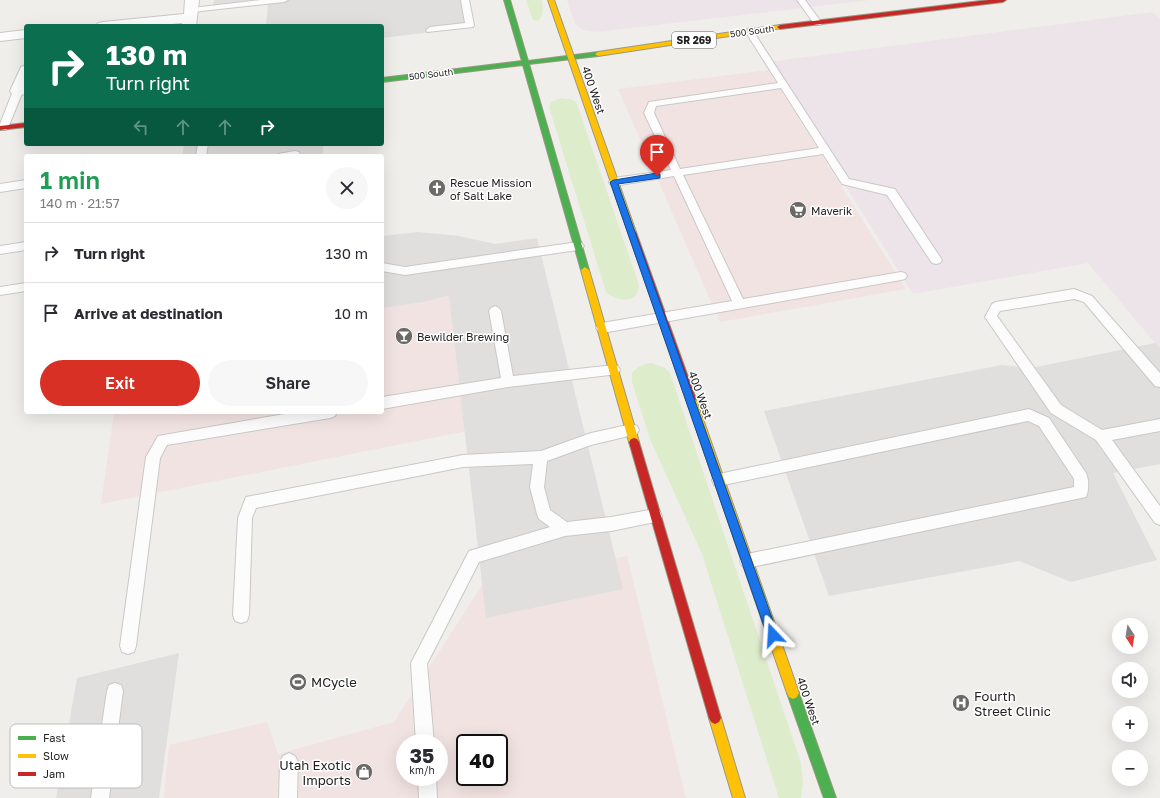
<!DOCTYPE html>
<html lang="en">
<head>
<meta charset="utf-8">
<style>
	:root { --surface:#fff; --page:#f7f7f7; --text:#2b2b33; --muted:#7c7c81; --line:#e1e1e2; --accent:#d93025 }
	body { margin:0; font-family:"Golos Text",sans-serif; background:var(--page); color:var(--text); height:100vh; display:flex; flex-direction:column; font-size:15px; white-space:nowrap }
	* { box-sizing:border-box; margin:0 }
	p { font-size:13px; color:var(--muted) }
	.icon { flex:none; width:22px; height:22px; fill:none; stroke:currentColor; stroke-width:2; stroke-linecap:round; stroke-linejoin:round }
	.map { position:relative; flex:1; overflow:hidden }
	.details { position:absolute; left:24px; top:154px; width:360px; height:260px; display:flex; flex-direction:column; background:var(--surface); border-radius:4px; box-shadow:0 4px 16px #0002 }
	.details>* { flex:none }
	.top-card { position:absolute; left:24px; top:24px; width:360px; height:122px; border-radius:4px; box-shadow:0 4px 16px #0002; background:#0b6e4f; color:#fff; overflow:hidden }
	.needle { width:26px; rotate:168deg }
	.fabs { position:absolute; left:1112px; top:618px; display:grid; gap:8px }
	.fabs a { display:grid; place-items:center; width:36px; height:36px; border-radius:50%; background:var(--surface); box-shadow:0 4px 16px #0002; font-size:20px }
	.speed { position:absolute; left:396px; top:734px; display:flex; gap:8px; font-size:20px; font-weight:700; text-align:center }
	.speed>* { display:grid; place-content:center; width:52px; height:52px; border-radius:50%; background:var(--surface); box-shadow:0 4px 16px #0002; line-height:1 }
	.speed small { font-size:10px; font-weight:400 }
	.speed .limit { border:2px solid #111; border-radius:6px; background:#fff; color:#111 }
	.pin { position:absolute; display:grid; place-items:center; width:34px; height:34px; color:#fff; margin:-41px -17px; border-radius:50% 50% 50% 0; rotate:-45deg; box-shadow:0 0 4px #0007 }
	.pin .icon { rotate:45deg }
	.me { position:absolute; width:44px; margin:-22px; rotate:340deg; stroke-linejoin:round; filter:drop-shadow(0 0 3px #0008) }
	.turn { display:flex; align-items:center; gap:14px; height:84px; padding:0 16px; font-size:18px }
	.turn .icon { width:52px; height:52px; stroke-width:2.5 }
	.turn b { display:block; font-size:28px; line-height:34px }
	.lanes { display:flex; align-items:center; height:38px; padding:0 16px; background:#0003; justify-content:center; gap:20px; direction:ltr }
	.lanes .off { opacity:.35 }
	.round { display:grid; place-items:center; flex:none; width:42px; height:42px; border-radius:21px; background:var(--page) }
	.summary { display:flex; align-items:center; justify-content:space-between; height:68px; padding:0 16px }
	h1 { font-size:24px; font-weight:600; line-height:30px; color:#1e9e55 }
	.action { display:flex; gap:8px; margin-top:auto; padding:8px 16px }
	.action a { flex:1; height:46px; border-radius:24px; background:var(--accent); color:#fff; font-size:16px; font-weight:600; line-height:46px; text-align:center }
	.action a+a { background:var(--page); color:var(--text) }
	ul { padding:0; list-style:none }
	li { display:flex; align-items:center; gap:12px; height:60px; padding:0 16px; border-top:1px solid var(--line) }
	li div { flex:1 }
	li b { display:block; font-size:15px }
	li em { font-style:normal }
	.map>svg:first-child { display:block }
	.commercial { fill:#f1e3e1; fill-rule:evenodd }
	.industrial { fill:#ede4e9 }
	.grass { fill:#ddeccb }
	.parking { fill:#e0dfde }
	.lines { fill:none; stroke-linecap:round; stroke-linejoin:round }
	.lane-casing { stroke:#c9c8c7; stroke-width:2 }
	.street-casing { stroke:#c9c8c7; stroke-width:2 }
	.fast-casing { stroke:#999a82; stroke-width:2 }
	.slow-casing { stroke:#999a82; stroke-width:2 }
	.jam-casing { stroke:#999a82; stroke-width:2 }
	.lane { fill:#fdfcfc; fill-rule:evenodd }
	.street { fill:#fdfcfc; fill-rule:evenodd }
	.fast { fill:#4caf50; fill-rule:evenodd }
	.slow { fill:#ffc107; fill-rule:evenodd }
	.jam { fill:#c62828; fill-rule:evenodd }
	.route { fill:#1a73e8; stroke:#114b97 }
	.labels { text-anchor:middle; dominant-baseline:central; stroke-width:3; stroke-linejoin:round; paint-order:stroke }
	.far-street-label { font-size:9px; fill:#222; stroke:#fff }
	.shield { fill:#fff; stroke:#646464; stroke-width:1 }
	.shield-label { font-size:10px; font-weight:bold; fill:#222 }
	.street-label { font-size:11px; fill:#222; stroke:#fff }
	.poi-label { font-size:11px; fill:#222; stroke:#fff; text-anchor:start }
	.near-poi-label { font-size:13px; fill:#222; stroke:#fff; text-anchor:start }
	.key { fill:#fff; stroke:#bdbdbd; stroke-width:1 }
	.key-label { font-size:11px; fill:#222 }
</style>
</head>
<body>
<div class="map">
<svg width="1160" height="798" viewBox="0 0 1160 798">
	<rect width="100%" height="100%" fill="#f0eeeb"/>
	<path class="commercial" d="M768 70 906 289 720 322 618 89Z
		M446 238 472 430 101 504 114 412H382V244Z
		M627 556 686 798H164L169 745 267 722 278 754 394 722 482 585ZM405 743H439V777H405ZM465 743H499V777H465Z"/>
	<path class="industrial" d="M567 0H870L597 32 584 30 578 27 575 23Z
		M1152 12 1160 18V349L1088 263 913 294 768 62Z"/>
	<path class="grass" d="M526 0H542C543 7 544 16 538 21L533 20Z
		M562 98 574 100 577 104 639 285C639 305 617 302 606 292L549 107 551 102Z
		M651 363 665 368 670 373 801 763 803 784 801 798H779L702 554 650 439 632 382V373C638 366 642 364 651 363Z"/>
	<path class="parking" d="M214 0H467L473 27 382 38V26H266L268 2 212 8Z
		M184 144H323V156H182Z
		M418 232 459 236 495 244 537 238 623 589 486 618 449 295 423 302 382 308V236Z
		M1155 343 1160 348V464L1113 473 1157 560 1071 582 1019 561 829 596 764 411 1002 365 1031 368Z
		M179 653 159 798H56L77 678Z"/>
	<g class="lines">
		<defs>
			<path id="lane" d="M261 0H288L284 2 192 12 188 10 192 8Z
				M461 0H469L474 25 473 27 427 32 426 30 430 27 465 23Z
				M797 0H805L822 23 821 25H815Z
				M749 28 753 31 849 179 895 189 942 260 940 263 936 264 932 263 887 195 842 184 823 154 683 175 743 299 901 272 905 273 907 276 905 279 901 280 602 333 598 331 596 328 598 325 602 323 732 301 674 176 614 186 610 184 609 182 610 180 614 178 671 170 644 113 649 102 778 83 745 31ZM781 88 819 148 680 169 654 113 656 106Z
				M18 88 23 91 8 128 6 130H0V124L13 91Z
				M198 144H208L206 156H196Z
				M295 151 299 152 300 156H277L278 154Z
				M26 180V188L0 192V184Z
				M26 242V250L0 254V246Z
				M578 242 582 243 584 246 582 249 578 250 405 275 382 271V263L405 267Z
				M26 283V291L0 295V287Z
				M1074 289 1092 296 1160 373V387L1155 386 1084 302 1074 299 1000 311 997 316 1061 405 1102 430 1160 419V431L1112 440 1160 506V525L1155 523 1096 440 1051 413 985 317 992 304 996 302Z
				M495 306 499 308 501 311 513 376 614 365 618 366 620 370 618 374 508 387 382 409V397L501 378 489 311 491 308Z
				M1029 409 1049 418 1086 473C1089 480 1089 490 1086 497L747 568 742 566 740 561 742 556 747 554 1074 487V479L1039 426 1028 421 719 486 714 485 712 480 714 475Z
				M296 412H337L335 416 330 418 167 445 160 458 136 646 134 652 128 654 122 652 120 646 146 457 158 436Z
				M632 424 637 426 639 430 637 434 591 445 547 461 544 487 550 510 567 522 611 517 655 509 660 511 662 516 660 521 611 531 565 536 479 562 427 664 434 743H416L411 663 469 551 550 527 539 519 537 514 530 487 533 464 463 467 256 508 252 518 249 615 247 621 241 623 235 621 233 615 238 518 246 497 463 455 541 451 591 433Z
				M115 683 121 685 123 691 109 798H91L107 691 109 685Z
				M289 753 295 756 298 762 297 798H279L280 762 283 756Z
				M418 777H436L437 798H419Z"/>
			<path id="street" d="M185 0H199L196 26H182V23L150 26H96L98 23 103 22 184 14Z
				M26 30V38L0 41V33Z
				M26 65V91L24 94 18 96 12 94 10 91 21 67Z"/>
			<path id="fast" d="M504 0H510L528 61 598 52 601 54 598 56 529 64 589 270 585 273 581 270 523 65 382 82V78L522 61Z
				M793 687 797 689 799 693 836 798H824L787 693 789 689Z"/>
			<path id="slow" d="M548 0H554L636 232 635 234H629L628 232Z
				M780 25 782 26V28L598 56 595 54 598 52Z
				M585 267 589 270 639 442 637 445 634 446 631 445 629 442 581 270Z
				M691 395 694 396 696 399 799 693 797 697 793 699 789 697 787 693 686 399 688 396Z
				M715 712 719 714 721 718 745 798H733L709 718 711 714Z"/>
			<path id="jam" d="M989 0H1006L1003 2 780 29 777 27 780 25Z
				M26 123V127L0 130V126Z
				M632 229 636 232 696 399 694 402 691 403 688 402 686 399 628 232Z
				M634 438 637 439 639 442 721 718 719 722 715 724 711 722 709 718 629 442 631 439Z"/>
		</defs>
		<use href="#lane" class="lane-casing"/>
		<use href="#street" class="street-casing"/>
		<use href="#fast" class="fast-casing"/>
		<use href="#slow" class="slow-casing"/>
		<use href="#jam" class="jam-casing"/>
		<use href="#lane" class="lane"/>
		<use href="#street" class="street"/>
		<use href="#fast" class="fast"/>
		<use href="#slow" class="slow"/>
		<use href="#jam" class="jam"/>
	</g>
	<path class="route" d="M657 173 660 174V178L618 184 778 635 777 639 773 641 769 639 767 635 610 182 614 180Z"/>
	<defs>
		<symbol id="church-disc" viewBox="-11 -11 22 22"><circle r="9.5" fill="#6a6968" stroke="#fff"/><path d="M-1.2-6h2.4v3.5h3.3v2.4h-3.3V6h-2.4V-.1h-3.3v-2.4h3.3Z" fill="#fff"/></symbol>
		<symbol id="supermarket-disc" viewBox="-11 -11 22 22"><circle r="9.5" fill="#6a6968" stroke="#fff"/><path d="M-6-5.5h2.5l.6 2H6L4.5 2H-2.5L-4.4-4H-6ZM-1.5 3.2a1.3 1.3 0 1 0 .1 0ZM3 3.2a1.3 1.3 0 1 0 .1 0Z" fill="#fff"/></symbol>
		<symbol id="bar-disc" viewBox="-11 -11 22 22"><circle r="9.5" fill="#6a6968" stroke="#fff"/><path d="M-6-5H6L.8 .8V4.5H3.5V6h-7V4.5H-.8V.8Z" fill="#fff"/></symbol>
		<symbol id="stadium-disc" viewBox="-11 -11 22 22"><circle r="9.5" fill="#6a6968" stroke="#fff"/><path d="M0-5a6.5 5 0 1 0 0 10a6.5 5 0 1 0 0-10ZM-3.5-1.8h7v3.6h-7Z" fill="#fff"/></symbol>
		<symbol id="hospital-disc" viewBox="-11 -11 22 22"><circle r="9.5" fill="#6a6968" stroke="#fff"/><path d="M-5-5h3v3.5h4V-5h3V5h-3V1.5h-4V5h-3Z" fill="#fff"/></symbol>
		<symbol id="shop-disc" viewBox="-11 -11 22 22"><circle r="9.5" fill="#6a6968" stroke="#fff"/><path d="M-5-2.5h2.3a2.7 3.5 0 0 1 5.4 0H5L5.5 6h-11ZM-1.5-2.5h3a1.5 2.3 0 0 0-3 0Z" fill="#fff"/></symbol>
	</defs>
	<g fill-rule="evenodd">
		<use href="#church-disc" x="427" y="178" width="20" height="20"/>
		<use href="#supermarket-disc" x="788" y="200" width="20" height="20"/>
		<use href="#bar-disc" x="394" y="326" width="20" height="20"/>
		<use href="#stadium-disc" x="288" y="672" width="20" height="20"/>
		<use href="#hospital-disc" x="951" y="693" width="20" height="20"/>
		<use href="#shop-disc" x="354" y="762" width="20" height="20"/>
	</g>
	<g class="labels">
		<g class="far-street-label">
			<text transform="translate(752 31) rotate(-8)">500 South</text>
			<text transform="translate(431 74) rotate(-7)">500 South</text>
		</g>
		<rect class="shield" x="672" y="32" width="44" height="16" rx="3"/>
		<g class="shield-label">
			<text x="694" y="40">SR 269</text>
		</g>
		<g class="street-label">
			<text transform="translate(594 90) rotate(71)">400 West</text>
			<text transform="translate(701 395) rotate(70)">400 West</text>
			<text transform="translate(809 701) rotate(71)">400 West</text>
		</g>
		<g class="poi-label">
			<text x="450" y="182">Rescue Mission<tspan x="450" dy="13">of Salt Lake</tspan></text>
			<text x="811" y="210">Maverik</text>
			<text x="417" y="336">Bewilder Brewing</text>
		</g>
		<g class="near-poi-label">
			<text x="311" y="682">MCycle</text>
			<text x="974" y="696">Fourth<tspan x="974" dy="15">Street Clinic</tspan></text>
			<text x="351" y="765" text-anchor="end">Utah Exotic<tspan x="351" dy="15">Imports</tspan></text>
		</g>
	</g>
	<rect x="10" y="724" width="132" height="64" rx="6" class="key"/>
	<rect x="18" y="736" width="18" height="4" fill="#4caf50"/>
	<rect x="18" y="754" width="18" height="4" fill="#ffc107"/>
	<rect x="18" y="772" width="18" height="4" fill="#c62828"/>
	<g class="key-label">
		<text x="43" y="742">Fast</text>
		<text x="43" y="760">Slow</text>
		<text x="43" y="778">Jam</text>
	</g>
</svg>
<div class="fabs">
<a><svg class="needle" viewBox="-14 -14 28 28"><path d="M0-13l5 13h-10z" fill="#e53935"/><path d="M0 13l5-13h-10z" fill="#7c7c81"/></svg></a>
<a><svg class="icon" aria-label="sound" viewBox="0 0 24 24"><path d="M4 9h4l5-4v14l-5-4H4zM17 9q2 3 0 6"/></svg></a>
<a>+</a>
<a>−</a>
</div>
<div class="speed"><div>35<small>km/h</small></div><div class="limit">40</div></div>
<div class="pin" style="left:657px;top:176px;background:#d93025"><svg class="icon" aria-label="arrive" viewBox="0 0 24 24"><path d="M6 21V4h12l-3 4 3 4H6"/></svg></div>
<svg class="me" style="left:773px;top:635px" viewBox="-20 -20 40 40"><path d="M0-17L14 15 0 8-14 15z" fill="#1a73e8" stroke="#fff" stroke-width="4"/></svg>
<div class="top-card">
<div class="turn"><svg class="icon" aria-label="right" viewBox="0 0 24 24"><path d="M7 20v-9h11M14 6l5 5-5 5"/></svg><div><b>130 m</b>Turn right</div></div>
<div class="lanes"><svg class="icon off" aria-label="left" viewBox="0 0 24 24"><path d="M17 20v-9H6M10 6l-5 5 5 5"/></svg><svg class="icon off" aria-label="ahead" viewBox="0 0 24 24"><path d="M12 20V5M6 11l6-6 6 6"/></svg><svg class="icon off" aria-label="ahead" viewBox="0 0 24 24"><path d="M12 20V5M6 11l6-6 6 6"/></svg><svg class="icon" aria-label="right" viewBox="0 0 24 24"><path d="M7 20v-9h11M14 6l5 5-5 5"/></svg></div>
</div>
<section class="details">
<div class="summary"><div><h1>1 min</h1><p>140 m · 21:57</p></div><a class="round"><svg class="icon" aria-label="close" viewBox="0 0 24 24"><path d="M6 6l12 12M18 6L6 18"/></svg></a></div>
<ul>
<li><svg class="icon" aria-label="right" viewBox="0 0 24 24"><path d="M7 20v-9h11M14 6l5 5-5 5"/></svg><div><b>Turn right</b></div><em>130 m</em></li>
<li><svg class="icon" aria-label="arrive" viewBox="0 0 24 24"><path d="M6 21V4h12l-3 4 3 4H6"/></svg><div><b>Arrive at destination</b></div><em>10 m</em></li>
</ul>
<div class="action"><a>Exit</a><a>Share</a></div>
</section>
</div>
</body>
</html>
